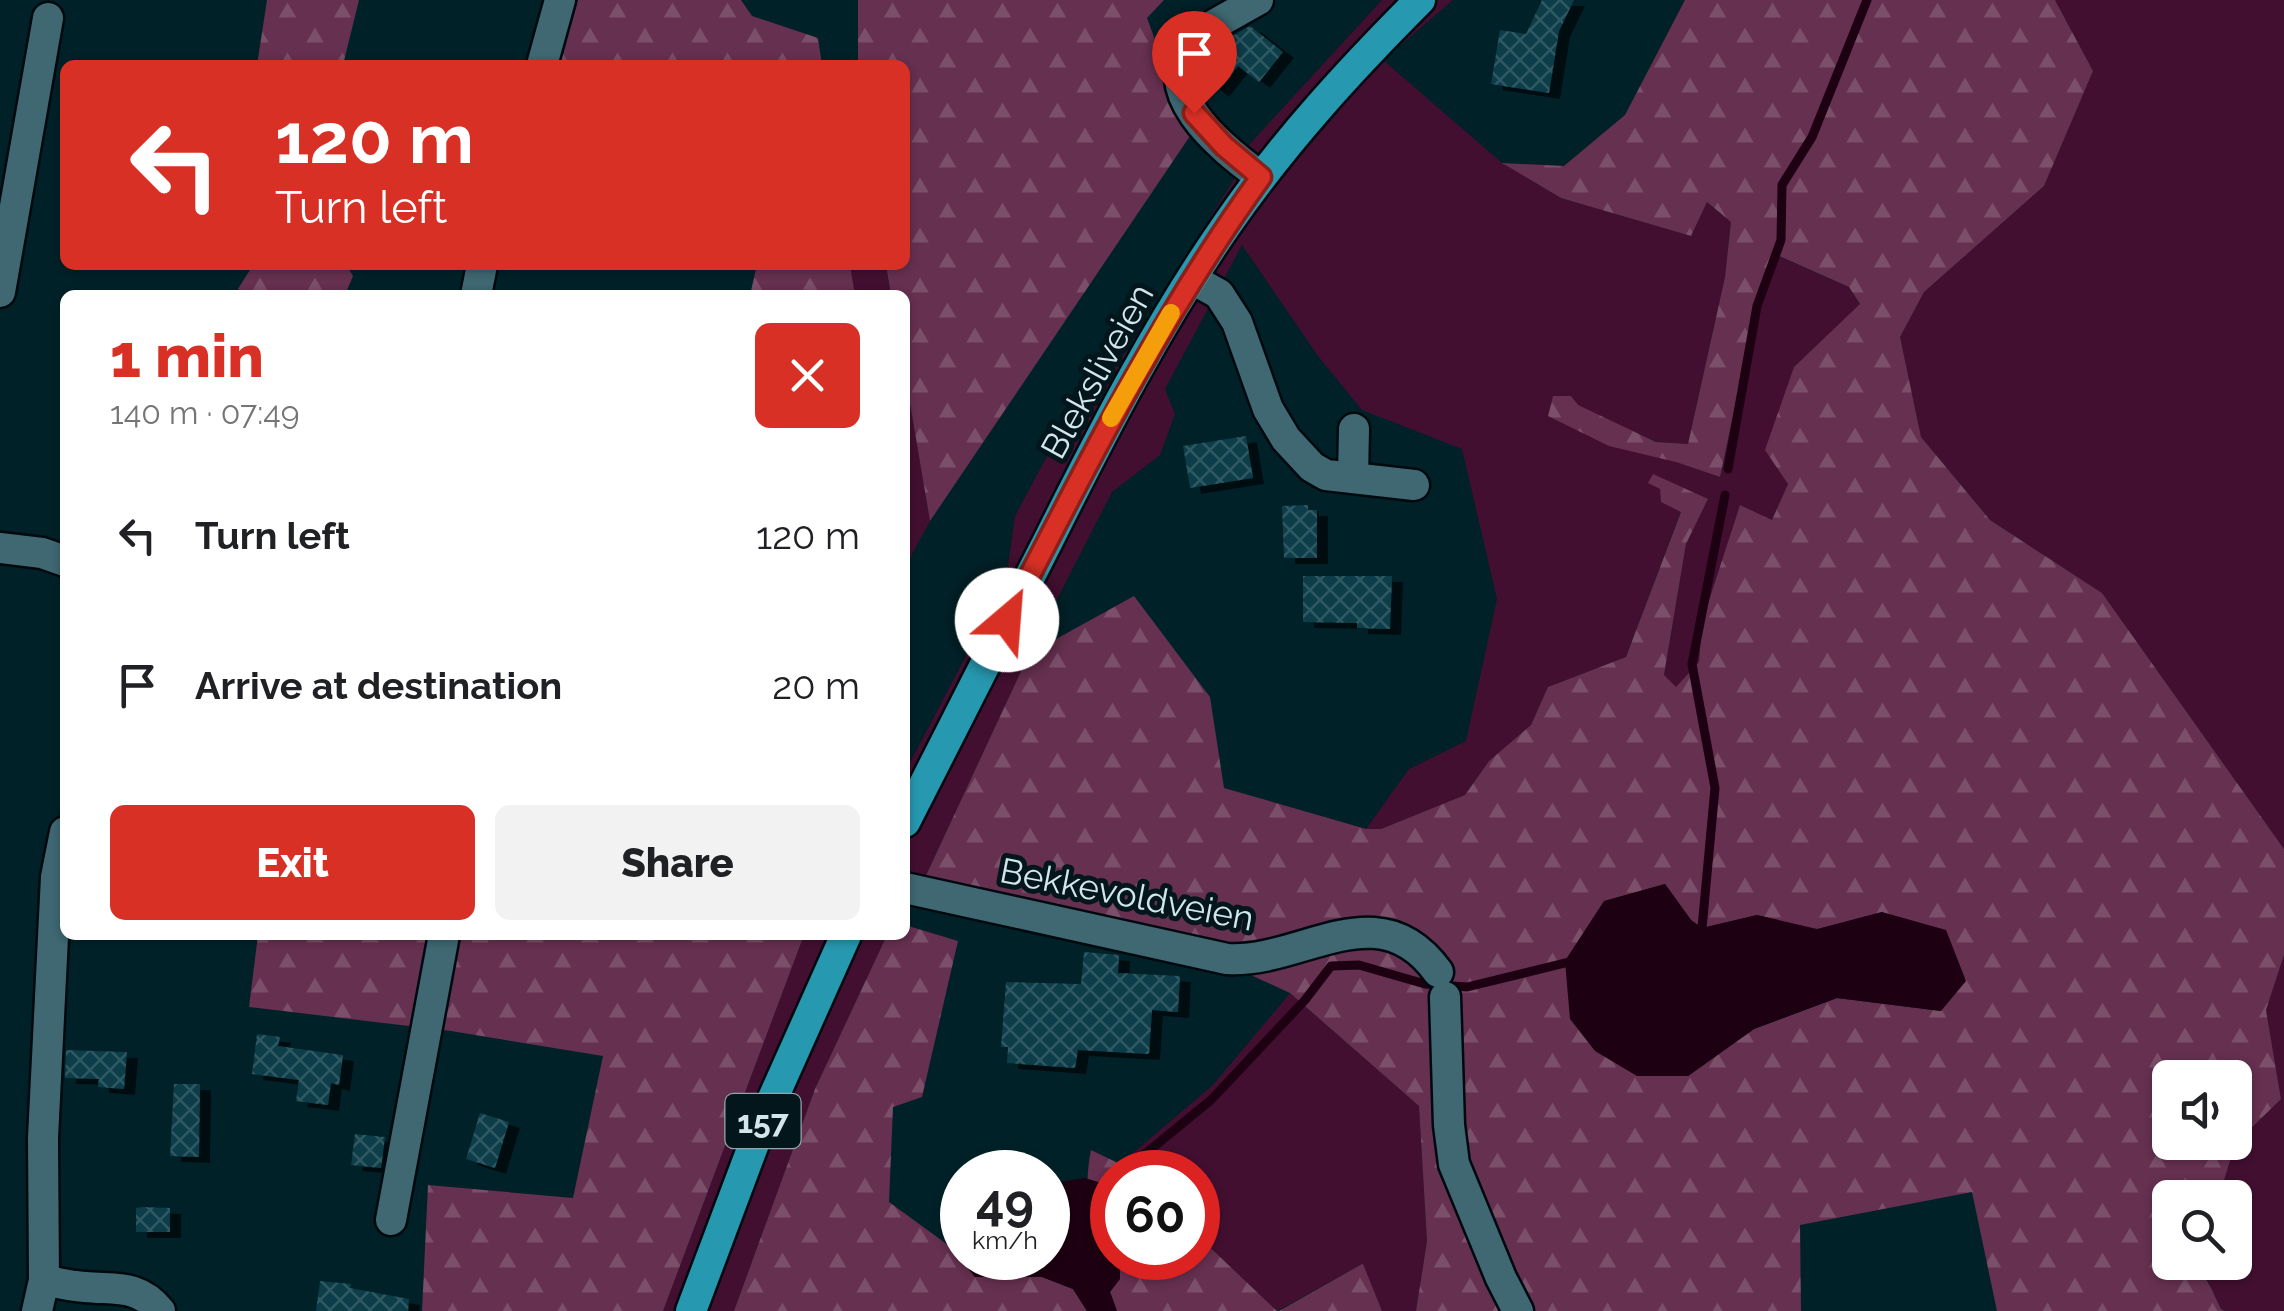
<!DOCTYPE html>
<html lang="en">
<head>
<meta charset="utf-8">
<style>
	:root { --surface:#fff; --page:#f2f2f2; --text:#202124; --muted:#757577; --accent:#d93025 }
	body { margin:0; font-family:Raleway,sans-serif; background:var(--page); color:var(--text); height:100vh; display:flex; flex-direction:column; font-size:38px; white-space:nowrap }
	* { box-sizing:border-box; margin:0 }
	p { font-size:32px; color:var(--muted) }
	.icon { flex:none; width:55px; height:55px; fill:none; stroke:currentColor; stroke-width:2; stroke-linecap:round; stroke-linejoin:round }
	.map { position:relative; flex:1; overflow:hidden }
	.drawer { position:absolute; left:60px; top:290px; width:850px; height:650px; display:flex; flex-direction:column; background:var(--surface); border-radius:15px; box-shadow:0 2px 8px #0004 }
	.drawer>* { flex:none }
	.guide { position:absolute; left:60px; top:60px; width:850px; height:210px; border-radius:15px; box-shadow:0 2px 8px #0004; background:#d93025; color:#fff; overflow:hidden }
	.tools { position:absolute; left:2152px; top:1060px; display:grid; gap:20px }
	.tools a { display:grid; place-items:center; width:100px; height:100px; border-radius:15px; background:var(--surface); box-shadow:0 2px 8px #0004; font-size:50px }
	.speed { position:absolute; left:940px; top:1150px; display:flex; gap:20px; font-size:50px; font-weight:700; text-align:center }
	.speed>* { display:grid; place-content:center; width:130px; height:130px; border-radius:50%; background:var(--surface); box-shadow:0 2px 8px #0004; line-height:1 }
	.speed small { font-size:25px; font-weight:400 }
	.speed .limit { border:15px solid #d22; background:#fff; color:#111 }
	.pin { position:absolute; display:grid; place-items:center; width:85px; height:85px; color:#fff; margin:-102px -42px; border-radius:50% 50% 50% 0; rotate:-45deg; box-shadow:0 0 10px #0007 }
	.pin .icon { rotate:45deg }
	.me { position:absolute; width:110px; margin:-55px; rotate:27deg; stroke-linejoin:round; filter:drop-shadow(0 0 8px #0008) }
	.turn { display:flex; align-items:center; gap:35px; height:210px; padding:0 50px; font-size:45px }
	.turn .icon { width:130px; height:130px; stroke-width:2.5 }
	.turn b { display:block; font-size:70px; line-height:85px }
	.round { display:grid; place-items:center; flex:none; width:105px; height:105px; border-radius:15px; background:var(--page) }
	.overview { display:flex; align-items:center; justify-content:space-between; height:170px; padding:0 50px }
	h1 { font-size:60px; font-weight:800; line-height:75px; color:var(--accent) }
	.primary-button { display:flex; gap:20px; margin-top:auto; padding:20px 50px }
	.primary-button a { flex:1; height:115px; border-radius:15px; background:var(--accent); color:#fff; font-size:40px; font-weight:800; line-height:115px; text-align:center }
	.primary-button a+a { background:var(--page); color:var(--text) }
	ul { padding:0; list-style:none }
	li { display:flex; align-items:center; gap:30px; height:150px; padding:0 50px }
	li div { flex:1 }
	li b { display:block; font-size:38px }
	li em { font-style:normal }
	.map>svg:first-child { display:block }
	.grass { fill:#420f30 }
	.forest { fill:url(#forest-firs); fill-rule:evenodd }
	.water { fill:#1d0011 }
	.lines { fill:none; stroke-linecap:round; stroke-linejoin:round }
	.stream { stroke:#1d0011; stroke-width:9 }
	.building { fill:url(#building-cross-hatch); filter:url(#shadow) }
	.minor-casing { stroke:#00090e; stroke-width:35 }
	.major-casing { stroke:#00090e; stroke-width:35 }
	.minor { stroke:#3f6872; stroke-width:30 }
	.major { stroke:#2698af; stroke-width:30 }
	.route-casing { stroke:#8d1f18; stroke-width:25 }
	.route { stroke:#d93025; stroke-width:18 }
	.slow { stroke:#f59e0b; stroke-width:18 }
	.labels { text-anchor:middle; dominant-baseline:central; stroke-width:10; stroke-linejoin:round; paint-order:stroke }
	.shield { fill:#02161b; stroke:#93a8ae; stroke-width:2.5 }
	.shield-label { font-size:32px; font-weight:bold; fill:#d1e7ed }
	.street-label { font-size:35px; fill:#d1e7ed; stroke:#02161b }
</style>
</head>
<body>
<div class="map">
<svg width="2284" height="1311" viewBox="0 0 2284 1311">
	<defs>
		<pattern id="forest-firs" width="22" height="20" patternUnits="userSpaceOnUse" patternTransform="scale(2.5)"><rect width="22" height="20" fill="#663050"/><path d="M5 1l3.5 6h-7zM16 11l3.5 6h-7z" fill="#7b4e6a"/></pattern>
		<pattern id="building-cross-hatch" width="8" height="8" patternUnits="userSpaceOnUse" patternTransform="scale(2.5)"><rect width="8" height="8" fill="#0b3d48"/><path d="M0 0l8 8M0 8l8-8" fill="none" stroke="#2e5963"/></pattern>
		<filter id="shadow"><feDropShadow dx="11" dy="6" stdDeviation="0" flood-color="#0009"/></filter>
	</defs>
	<rect width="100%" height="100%" fill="#012128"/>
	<path class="grass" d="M1382 0H1453L1383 60 1502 163 1561 198 1691 236 1707 202 1731 222 1725 277 1688 444 1657 442 1553 396 1676 462 1720 477 1752 326 1776 255 1849 287 1860 305 1794 367 1788 484 1772 520 1740 505 1702 622 1699 662 1676 688 1664 676 1686 544 1708 499 1660 489 1681 511 1626 657 1548 687 1531 725 1489 761 1465 795 1381 829H1366L1409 769 1466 741 1497 599 1462 449 1362 410 1318 356 1242 245 1165 389 1175 414 1160 455 1112 492 1029 654 923 882 905 906V772L1006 580 1015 516 1061 430 1108 380 1233 181 1247 147Z
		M2055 0H2284V849L2102 593 1990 520 1921 437 1900 337 1924 292 2044 186 2093 71Z
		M850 265H886L891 295H855Z
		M905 374 930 521 905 567Z
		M804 935H887L815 1089 734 1311H663Z
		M2284 955V1311H2226L2221 1309 2206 1277 2188 1263 2235 1262V1198L2219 1197 2235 1144 2281 1099 2266 1010Z
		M1290 993 1419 1106 1427 1241 1416 1311H1382L1362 1264 1277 1311 1198 1236V1172H1130L1120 1164 1213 1085Z"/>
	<path class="forest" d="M267 0H359L343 65H257Z
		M578 0H741L752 16 818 38 822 65H559Z
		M858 0H1164L1147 18 1190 136 930 521 905 374V295H891L886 265H905V65H858Z
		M1685 0H2055L2093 71 2044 186 1924 292 1900 337 1921 437 1990 520 2102 593 2284 849V955L2266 1010 2281 1099 2235 1144 2219 1197 2170 1198V1216L2164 1215 2161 1240 2170 1248V1262C2204 1263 2208 1282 2221 1309L2225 1311H1997L1972 1192 1800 1225 1801 1311H1416L1427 1241 1419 1106 1290 993 1179 942 923 882 1029 654 1134 596 1210 697 1224 788 1366 829H1381L1465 795 1489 761 1531 725 1548 687 1626 657 1681 512 1661 502 1660 489 1648 483 1653 474 1708 499 1686 544 1664 675 1676 687 1699 662 1702 622 1740 505 1772 520 1788 484 1765 450 1794 367 1860 304 1849 287 1777 255 1752 326 1720 477 1676 462 1609 446 1548 416 1553 396H1571L1578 405 1656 442 1688 444 1725 277 1731 222 1707 202 1691 236 1561 198 1502 163 1564 166 1625 115ZM1665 884 1691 920 1702 928 1757 915 1817 930 1882 912 1941 1011 1837 998 1754 1029 1688 1076 1565 961 1605 901ZM2170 1078H2235V1142H2170Z
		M253 265H346L353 276 345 295H242L238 289Z
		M757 265H850L855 295H750Z
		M905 925 958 941 922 1097 893 1107 889 1202 952 1248 975 1277H1042L1073 1289 1087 1311H734L815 1089 887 935H905Z
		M258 935H804L663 1311H422L428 1185 573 1198 603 1056 451 1031 249 1007Z
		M1091 1150 1120 1164 1130 1172H1112V1256C1086 1229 1084 1184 1091 1150Z
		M1198 1236 1277 1311H1117L1110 1292 1120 1278V1263L1114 1258H1198Z
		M1363 1264 1382 1311H1279L1362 1264Z"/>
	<path class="water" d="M1665 884 1691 920 1702 928 1757 915 1817 929 1882 912 1946 930 1966 981 1941 1011 1837 998 1754 1029 1688 1076H1637L1595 1051 1570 1019 1565 961 1604 901Z
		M1085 1178 1108 1185C1093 1224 1087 1234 1120 1263V1279L1110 1292 1117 1311H1087L1073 1289 1042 1277H975L952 1248 962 1242V1258H1048V1184Z"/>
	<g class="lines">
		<path class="stream" d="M1728 469 1757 306 1781 240 1782 185 1812 137 1867 0
			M1699 936 1702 928 1715 788 1692 664 1725 495
			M1123 1172 1211 1100 1305 1000 1331 966 1359 965 1425 984 1467 987 1573 961"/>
	</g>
	<path class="building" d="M1542 0H1574L1559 31 1549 93 1491 84 1500 30 1526 34Z
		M1250 26 1283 52 1259 82 1238 66 1218 91 1199 75 1200 63 1208 50Z
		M1246 436 1253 478 1190 488 1183 446Z
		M1308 505V510H1317V558H1284L1282 506Z
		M1303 576H1392L1390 629 1357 628V623L1303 622Z
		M1084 952 1119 955 1118 973 1180 976 1178 1012 1152 1010 1149 1054 1078 1050 1075 1068 1007 1063 1008 1047H1001L1006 982 1081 984Z
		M257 1034 280 1037 278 1046 343 1055 339 1085 331 1083 328 1105 296 1101 299 1080 252 1074Z
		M66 1050 127 1052 124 1089 98 1087 99 1079 65 1078Z
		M174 1084H200L199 1157 170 1156Z
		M480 1113 509 1122 495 1168 466 1159Z
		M355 1134 385 1137 381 1168 351 1165Z
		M143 1207 170 1208V1232H136V1208Z
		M320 1281 351 1284 350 1288 409 1299 408 1311H316Z"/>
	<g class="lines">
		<defs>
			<path id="minor" d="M1258 0 1194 36C1149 91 1219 146 1261 177
				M542 65 560 0
				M1192 279 1219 294 1237 322 1268 409 1286 439 1312 467 1326 475 1414 485
				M0 292 48 18
				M476 295 482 265
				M1353 478 1354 429
				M0 548 42 553 65 561
				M905 888 1227 959C1302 964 1378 889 1438 972
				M1445 997 1449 1125 1454 1164 1501 1278 1518 1311
				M391 1220 444 935
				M44 1280C58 1283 71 1286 85 1287 116 1290 138 1284 160 1311
				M37 1311 44 1280 43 1138 56 877 65 832"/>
			<path id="major" d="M905 822C953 727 1001 633 1049 539 1103 431 1159 322 1228 223 1284 142 1350 70 1420 0
				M691 1311 761 1125 846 935"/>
		</defs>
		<use href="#minor" class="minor-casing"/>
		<use href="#major" class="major-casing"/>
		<use href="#minor" class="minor"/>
		<use href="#major" class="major"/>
	</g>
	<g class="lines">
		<defs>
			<path id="route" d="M1007 620C1085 468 1161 316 1261 177L1224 146 1194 113"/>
		</defs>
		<use href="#route" class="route-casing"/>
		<use href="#route" class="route"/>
		<path class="slow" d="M1111 418 1171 313"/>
	</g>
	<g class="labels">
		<rect class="shield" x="725.5" y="1094" width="75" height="54" rx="8"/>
		<g class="shield-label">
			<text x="763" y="1121">157</text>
		</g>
		<g class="street-label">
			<text transform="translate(1097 371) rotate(-61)">Bleksliveien</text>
			<text transform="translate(1127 894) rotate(11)">Bekkevoldveien</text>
		</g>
	</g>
</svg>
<div class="tools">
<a><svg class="icon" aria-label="sound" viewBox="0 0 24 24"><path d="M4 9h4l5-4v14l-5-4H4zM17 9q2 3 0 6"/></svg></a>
<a><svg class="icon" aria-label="search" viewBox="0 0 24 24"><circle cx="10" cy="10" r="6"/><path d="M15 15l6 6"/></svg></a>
</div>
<div class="speed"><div>49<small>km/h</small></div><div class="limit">60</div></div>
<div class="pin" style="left:1194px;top:113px;background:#d93025"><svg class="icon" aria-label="arrive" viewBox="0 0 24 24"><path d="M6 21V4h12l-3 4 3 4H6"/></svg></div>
<svg class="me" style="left:1007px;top:620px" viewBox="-20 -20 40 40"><circle r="19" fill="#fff"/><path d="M0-13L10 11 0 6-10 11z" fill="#d93025"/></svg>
<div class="guide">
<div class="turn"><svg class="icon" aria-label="left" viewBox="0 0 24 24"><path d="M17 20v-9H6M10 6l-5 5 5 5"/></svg><div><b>120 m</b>Turn left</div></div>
</div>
<section class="drawer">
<div class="overview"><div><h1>1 min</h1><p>140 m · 07:49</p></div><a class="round" style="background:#d93025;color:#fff"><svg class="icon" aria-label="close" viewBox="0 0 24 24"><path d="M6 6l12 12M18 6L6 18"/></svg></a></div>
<ul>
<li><svg class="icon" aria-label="left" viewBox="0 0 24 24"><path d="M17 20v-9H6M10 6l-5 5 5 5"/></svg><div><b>Turn left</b></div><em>120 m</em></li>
<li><svg class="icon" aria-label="arrive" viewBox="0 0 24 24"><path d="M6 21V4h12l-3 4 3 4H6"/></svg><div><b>Arrive at destination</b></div><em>20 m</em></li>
</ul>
<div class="primary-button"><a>Exit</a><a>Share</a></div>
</section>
</div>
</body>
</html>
